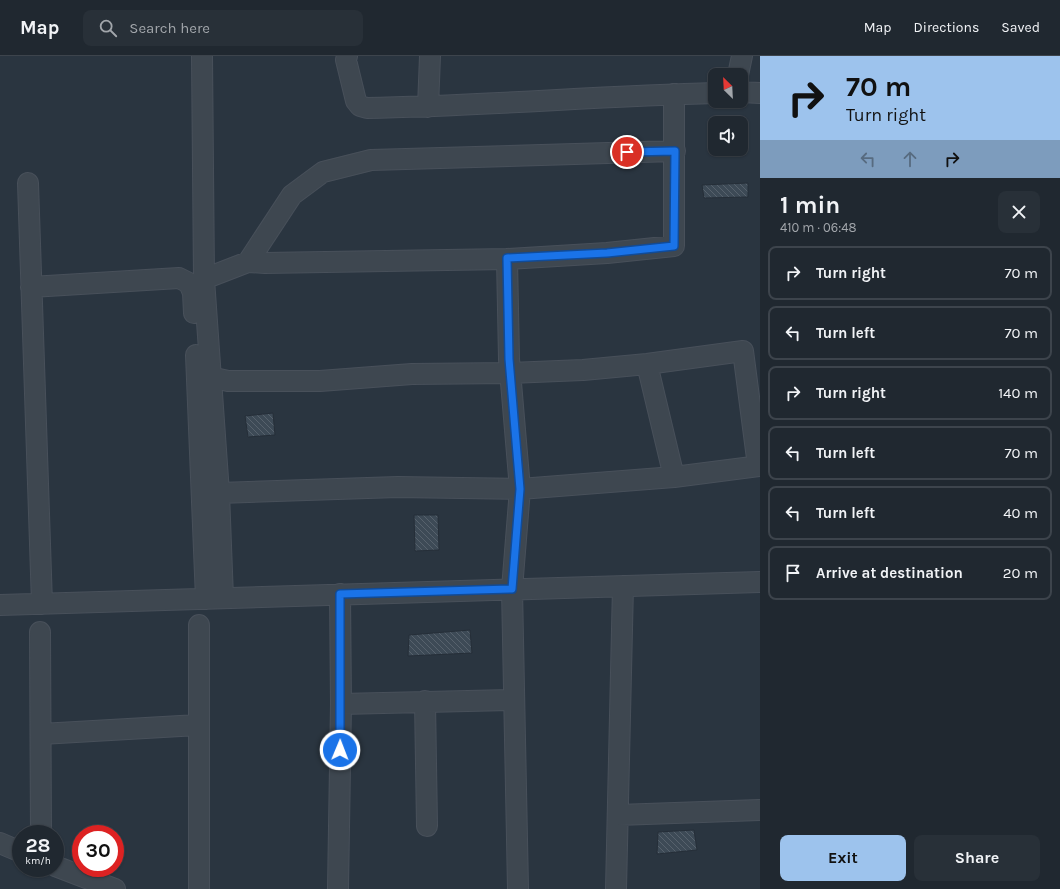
<!DOCTYPE html>
<html lang="en">
<head>
<meta charset="utf-8">
<style>
	:root { --surface:#202830; --page:#283038; --text:#f1f3f6; --muted:#a2a6ab; --line:#3d444c; --accent:#9dc3ed }
	body { margin:0; font-family:Karla,sans-serif; background:var(--page); color:var(--text); height:100vh; display:flex; flex-direction:column; font-size:15px; white-space:nowrap }
	* { box-sizing:border-box; margin:0 }
	p { font-size:13px; color:var(--muted) }
	.icon { flex:none; width:22px; height:22px; fill:none; stroke:currentColor; stroke-width:2; stroke-linecap:round; stroke-linejoin:round }
	.map { position:relative; flex:1; overflow:hidden }
	.side { display:flex; flex-direction:column; background:var(--surface); width:300px }
	.side>* { flex:none }
	.banner { background:#9dc3ed; color:#111; overflow:hidden }
	.needle { width:26px; rotate:336deg }
	.fabs { position:absolute; left:708px; top:12px; display:grid; gap:8px }
	.fabs a { display:grid; place-items:center; width:40px; height:40px; border-radius:8px; background:var(--surface); box-shadow:0 1px 3px #0004,0 0 0 1px var(--line); font-size:20px }
	.speed { position:absolute; left:12px; top:769px; display:flex; gap:8px; font-size:20px; font-weight:700; text-align:center }
	.speed>* { display:grid; place-content:center; width:52px; height:52px; border-radius:50%; background:var(--surface); box-shadow:0 1px 3px #0004,0 0 0 1px var(--line); line-height:1 }
	.speed small { font-size:10px; font-weight:400 }
	.speed .limit { border:6px solid #d22; background:#fff; color:#111 }
	.pin { position:absolute; display:grid; place-items:center; width:34px; height:34px; color:#fff; margin:-17px; border:2px solid #fff; border-radius:50%; box-shadow:0 1px 4px #0007 }
	.me { position:absolute; width:44px; margin:-22px; rotate:1deg; stroke-linejoin:round; filter:drop-shadow(0 0 3px #0008) }
	.turn { display:flex; align-items:center; gap:14px; height:84px; padding:0 20px; font-size:18px }
	.turn .icon { width:52px; height:52px; stroke-width:2.5 }
	.turn b { display:block; font-size:28px; line-height:34px }
	.lanes { display:flex; align-items:center; height:38px; padding:0 20px; background:#0003; justify-content:center; gap:20px; direction:ltr }
	.lanes .off { opacity:.35 }
	.round { display:grid; place-items:center; flex:none; width:42px; height:42px; border-radius:8px; background:var(--page) }
	.headline { display:flex; align-items:center; justify-content:space-between; height:68px; padding:0 20px }
	h1 { font-size:24px; font-weight:700; line-height:30px }
	.button { display:flex; gap:8px; margin-top:auto; padding:8px 20px }
	.button a { flex:1; height:46px; border-radius:8px; background:var(--accent); color:#111; font-size:16px; font-weight:700; line-height:46px; text-align:center }
	.button a+a { background:var(--page); color:var(--text) }
	ul { padding:0; list-style:none }
	li { display:flex; align-items:center; gap:12px; height:54px; margin:0 8px 6px; padding:0 12px; border:2px solid var(--line); border-radius:8px }
	li div { flex:1 }
	li b { display:block; font-size:15px }
	li em { font-style:normal }
	header { display:flex; align-items:center; gap:24px; box-sizing:border-box; height:56px; padding:0 20px; background:var(--surface); border-bottom:1px solid var(--line) }
	header strong { font-size:19px }
	nav { display:flex; gap:22px; margin-inline-start:auto; font-size:14px }
	.search { width:280px; height:36px; background:var(--page); display:flex; align-items:center; gap:10px; box-sizing:border-box; padding:0 14px; border-radius:8px; color:var(--muted); font-size:15px }
	main { display:flex; flex:1; min-height:0 }
	.map>svg:first-child { display:block }
	.building { fill:url(#building-back-hatch); stroke:#252e38 }
	.lines { fill:none; stroke-linecap:round; stroke-linejoin:round }
	.minor-casing { stroke:#48505a; stroke-width:22 }
	.minor { stroke:#3e4750; stroke-width:20 }
	.route-casing { stroke:#114b97; stroke-width:10 }
	.route { stroke:#1a73e8; stroke-width:7 }
</style>
</head>
<body>
<header>
<strong>Map</strong>
<div class="search"><svg class="icon" aria-label="search" viewBox="0 0 24 24"><circle cx="10" cy="10" r="6"/><path d="M15 15l6 6"/></svg>Search here</div>
<nav><a>Map</a><a>Directions</a><a>Saved</a></nav>
</header>
<main>
<div class="map">
<svg width="760" height="833" viewBox="0 0 760 833">
	<defs>
		<pattern id="building-back-hatch" width="6" height="6" patternUnits="userSpaceOnUse"><rect width="6" height="6" fill="#3d4a56"/><path d="M-1 5l2 2M0 0l6 6M5-1l2 2" fill="none" stroke="#57626d"/></pattern>
	</defs>
	<rect width="100%" height="100%" fill="#2a3540"/>
	<path class="building" d="M748 127V141L704 142 702 129Z
		M273 357 275 379 248 381 245 360Z
		M414 459H438L439 494 415 495Z
		M470 574 472 597 408 600 409 579Z
		M694 774 697 794 657 798 658 776Z"/>
	<g class="lines">
		<defs>
			<path id="minor" d="M202 0 204 223 219 437 223 542
				M347 0 346 4 356 45 360 50 367 52C483 50 599 40 715 37
				M738 19 742 0
				M741 36 760 37
				M428 51 430 0
				M28 127 42 548
				M248 206 292 139 323 116 371 104 675 95
				M204 223 248 206 265 207 507 203
				M31 231 179 222 189 227 193 237 194 257
				M196 299 206 543
				M647 308 674 421
				M210 321 228 325H320L412 318 510 317 583 314 647 308 743 295 758 410
				M219 437 398 431 520 433 674 421 760 410
				M0 549 760 526
				M199 569V833
				M40 576 41 778
				M425 645 427 770
				M341 648 514 644
				M41 678 198 669
				M618 759 760 754
				M0 787 21 796
				M55 810 115 833
				M338 833 341 648 340 538
				M518 833 512 533 520 433 509 303 507 203 607 197 674 190V38
				M616 833 623 530"/>
		</defs>
		<use href="#minor" class="minor-casing"/>
		<use href="#minor" class="minor"/>
	</g>
	<g class="lines">
		<defs>
			<path id="route" d="M340 694V538L512 533 520 433 509 303 507 202 607 197 674 190 675 95 627 96"/>
		</defs>
		<use href="#route" class="route-casing"/>
		<use href="#route" class="route"/>
	</g>
</svg>
<div class="fabs">
<a><svg class="needle" viewBox="-14 -14 28 28"><path d="M0-13l5 13h-10z" fill="#e53935"/><path d="M0 13l5-13h-10z" fill="#a2a6ab"/></svg></a>
<a><svg class="icon" aria-label="sound" viewBox="0 0 24 24"><path d="M4 9h4l5-4v14l-5-4H4zM17 9q2 3 0 6"/></svg></a>
</div>
<div class="speed"><div>28<small>km/h</small></div><div class="limit">30</div></div>
<div class="pin" style="left:627px;top:96px;background:#d93025"><svg class="icon" aria-label="arrive" viewBox="0 0 24 24"><path d="M6 21V4h12l-3 4 3 4H6"/></svg></div>
<svg class="me" style="left:340px;top:694px" viewBox="-20 -20 40 40"><circle r="17" fill="#1a73e8" stroke="#fff" stroke-width="3"/><path d="M0-11L8 9 0 5-8 9z" fill="#fff"/></svg>
</div>
<section class="side">
<div class="banner">
<div class="turn"><svg class="icon" aria-label="right" viewBox="0 0 24 24"><path d="M7 20v-9h11M14 6l5 5-5 5"/></svg><div><b>70 m</b>Turn right</div></div>
<div class="lanes"><svg class="icon off" aria-label="left" viewBox="0 0 24 24"><path d="M17 20v-9H6M10 6l-5 5 5 5"/></svg><svg class="icon off" aria-label="ahead" viewBox="0 0 24 24"><path d="M12 20V5M6 11l6-6 6 6"/></svg><svg class="icon" aria-label="right" viewBox="0 0 24 24"><path d="M7 20v-9h11M14 6l5 5-5 5"/></svg></div>
</div>
<div class="headline"><div><h1>1 min</h1><p>410 m · 06:48</p></div><a class="round"><svg class="icon" aria-label="close" viewBox="0 0 24 24"><path d="M6 6l12 12M18 6L6 18"/></svg></a></div>
<ul>
<li><svg class="icon" aria-label="right" viewBox="0 0 24 24"><path d="M7 20v-9h11M14 6l5 5-5 5"/></svg><div><b>Turn right</b></div><em>70 m</em></li>
<li><svg class="icon" aria-label="left" viewBox="0 0 24 24"><path d="M17 20v-9H6M10 6l-5 5 5 5"/></svg><div><b>Turn left</b></div><em>70 m</em></li>
<li><svg class="icon" aria-label="right" viewBox="0 0 24 24"><path d="M7 20v-9h11M14 6l5 5-5 5"/></svg><div><b>Turn right</b></div><em>140 m</em></li>
<li><svg class="icon" aria-label="left" viewBox="0 0 24 24"><path d="M17 20v-9H6M10 6l-5 5 5 5"/></svg><div><b>Turn left</b></div><em>70 m</em></li>
<li><svg class="icon" aria-label="left" viewBox="0 0 24 24"><path d="M17 20v-9H6M10 6l-5 5 5 5"/></svg><div><b>Turn left</b></div><em>40 m</em></li>
<li><svg class="icon" aria-label="arrive" viewBox="0 0 24 24"><path d="M6 21V4h12l-3 4 3 4H6"/></svg><div><b>Arrive at destination</b></div><em>20 m</em></li>
</ul>
<div class="button"><a>Exit</a><a>Share</a></div>
</section>
</main>
</body>
</html>
